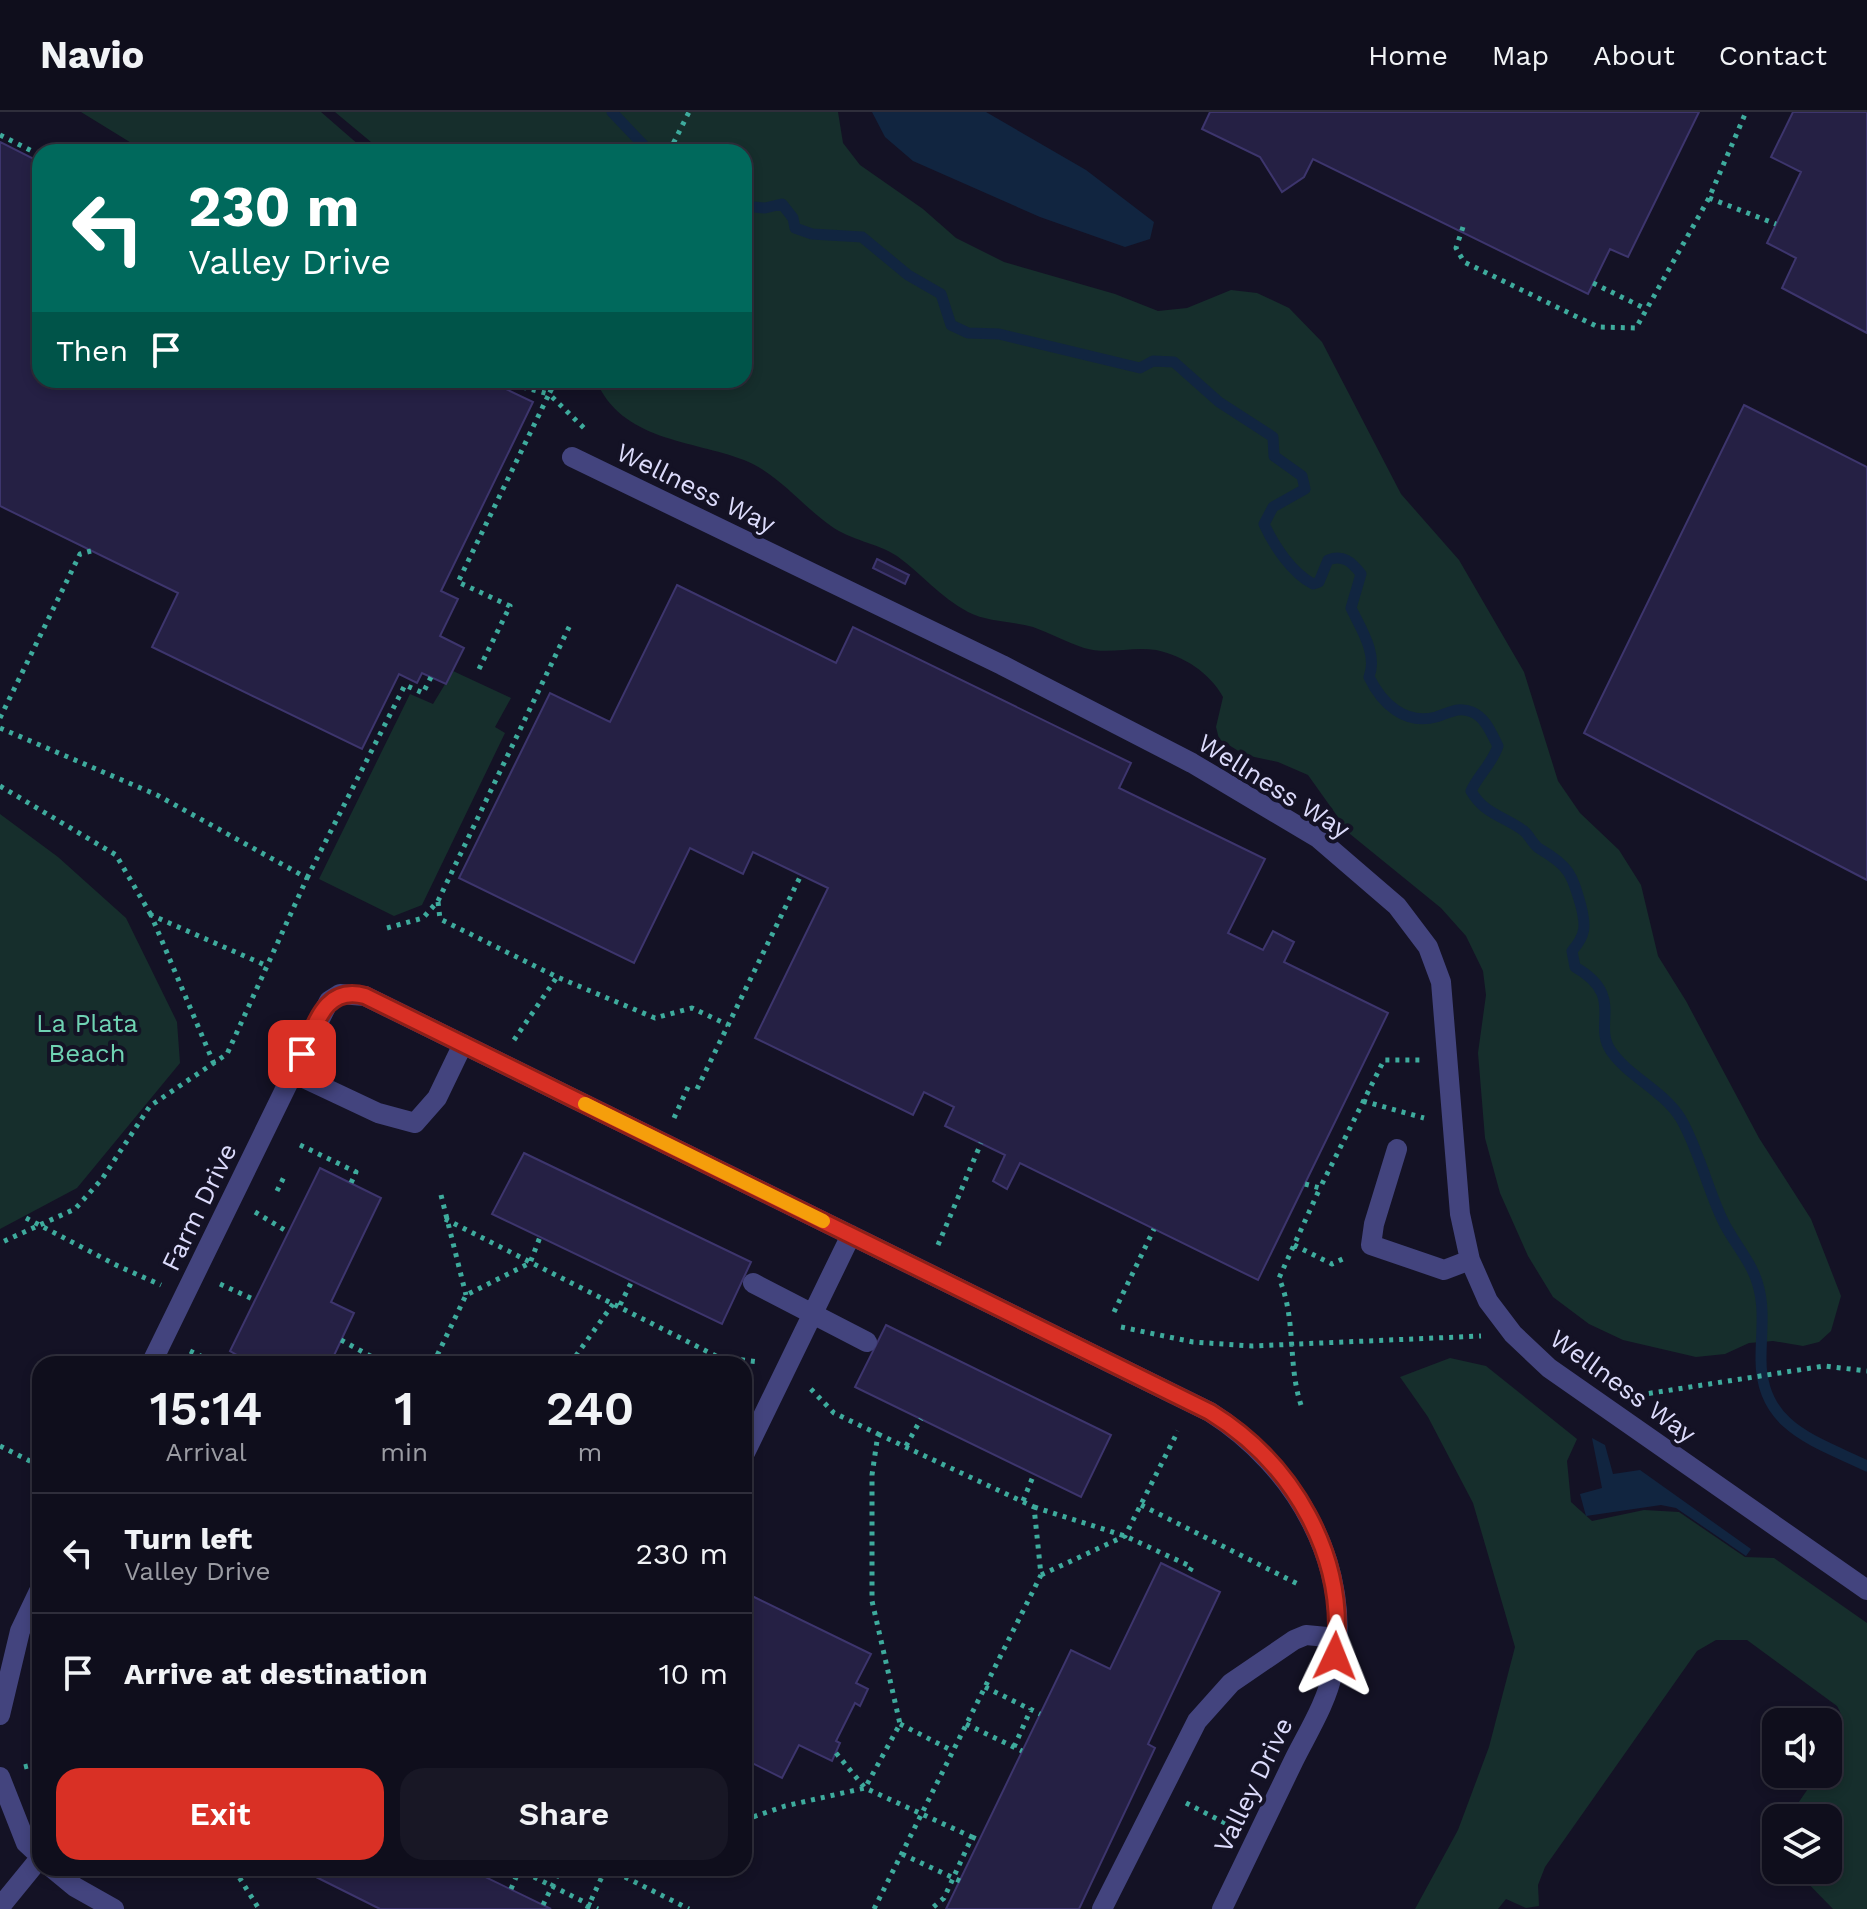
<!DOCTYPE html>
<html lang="en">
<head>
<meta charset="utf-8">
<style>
	:root { --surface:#0f0e1c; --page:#181725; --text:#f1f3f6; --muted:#9b9ca3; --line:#2f2e3b; --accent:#d93025 }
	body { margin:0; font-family:"Work Sans",sans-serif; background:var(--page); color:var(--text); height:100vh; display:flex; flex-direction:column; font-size:30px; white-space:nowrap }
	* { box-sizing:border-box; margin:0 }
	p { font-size:26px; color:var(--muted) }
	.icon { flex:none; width:44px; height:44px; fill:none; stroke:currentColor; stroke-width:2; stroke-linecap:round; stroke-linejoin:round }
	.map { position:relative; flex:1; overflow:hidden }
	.details { position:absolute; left:32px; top:1244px; width:720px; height:520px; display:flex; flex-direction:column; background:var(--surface); border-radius:24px; box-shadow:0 4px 12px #0003,0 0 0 2px var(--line) }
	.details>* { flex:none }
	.banner { position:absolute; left:32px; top:32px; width:720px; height:244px; border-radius:24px; box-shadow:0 4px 12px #0003,0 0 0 2px var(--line); background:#00695c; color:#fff; overflow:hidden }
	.tools { position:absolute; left:1762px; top:1596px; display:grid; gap:16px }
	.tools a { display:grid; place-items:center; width:80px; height:80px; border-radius:16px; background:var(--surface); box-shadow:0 4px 12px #0003,0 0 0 2px var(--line); font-size:40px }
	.pin { position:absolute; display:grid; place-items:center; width:68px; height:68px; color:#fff; margin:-34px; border-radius:16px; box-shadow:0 4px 12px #0006 }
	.me { position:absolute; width:88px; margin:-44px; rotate:2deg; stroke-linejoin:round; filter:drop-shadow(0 0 6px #0008) }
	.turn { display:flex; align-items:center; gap:28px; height:168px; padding:0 24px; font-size:36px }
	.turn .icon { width:104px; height:104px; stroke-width:2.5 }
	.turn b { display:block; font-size:56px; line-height:68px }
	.then { display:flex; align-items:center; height:76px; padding:0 24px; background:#0003; gap:16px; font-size:30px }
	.eta { display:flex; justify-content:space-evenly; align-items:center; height:136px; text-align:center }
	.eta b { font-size:48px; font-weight:600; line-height:56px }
	.cta { display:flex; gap:16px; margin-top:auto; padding:16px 24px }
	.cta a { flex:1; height:92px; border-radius:24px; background:var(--accent); color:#fff; font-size:32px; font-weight:600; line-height:92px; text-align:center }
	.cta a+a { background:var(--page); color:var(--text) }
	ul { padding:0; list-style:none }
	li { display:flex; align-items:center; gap:24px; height:120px; padding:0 24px; border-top:2px solid var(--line) }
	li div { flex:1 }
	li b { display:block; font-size:30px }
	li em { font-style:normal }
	header { display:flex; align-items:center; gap:48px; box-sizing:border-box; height:112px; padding:0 40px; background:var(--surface); border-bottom:2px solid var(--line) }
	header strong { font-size:38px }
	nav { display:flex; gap:44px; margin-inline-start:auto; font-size:28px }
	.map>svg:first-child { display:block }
	.green { fill:#162e2c }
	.water { fill:#112540 }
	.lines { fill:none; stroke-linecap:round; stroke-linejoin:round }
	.stream { stroke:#112540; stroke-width:11 }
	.building { fill:#252044; stroke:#3d356d; stroke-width:2 }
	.path { stroke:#3eab9d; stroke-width:5; stroke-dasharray:4 6; stroke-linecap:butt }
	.minor { stroke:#43447e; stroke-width:20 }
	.route-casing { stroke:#8d1f18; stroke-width:20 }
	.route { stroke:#d93025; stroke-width:14 }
	.slow { stroke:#f59e0b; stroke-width:14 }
	.labels { text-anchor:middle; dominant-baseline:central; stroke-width:8; stroke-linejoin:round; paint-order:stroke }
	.street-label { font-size:26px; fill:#dcdbfb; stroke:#141225 }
	.park-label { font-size:26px; fill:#6fd3b3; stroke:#141225 }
</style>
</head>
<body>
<header>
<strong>Navio</strong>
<nav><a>Home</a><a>Map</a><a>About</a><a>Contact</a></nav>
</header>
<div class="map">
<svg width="1867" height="1797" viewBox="0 0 1867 1797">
	<rect width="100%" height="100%" fill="#141225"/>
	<path class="green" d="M81 0H321L367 40H146Z
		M335 0H838L843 31 860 53 923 97 956 126 1004 150 1115 182 1158 199 1187 196 1231 178 1257 181 1289 196 1322 230 1401 382 1459 448 1524 560 1558 669 1580 701 1619 738 1641 773 1658 844 1686 889 1759 1026 1811 1107 1841 1184 1831 1219 1819 1230 1803 1234 1773 1229 1749 1231 1725 1242 1696 1245 1623 1228 1589 1212 1553 1185 1528 1144 1500 1081 1485 1026 1478 941 1486 883 1483 859 1466 824 1441 796 1350 722 1308 663 1278 650 1245 643 1219 627 1216 615 1223 585C1210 561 1184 544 1156 538 1132 534 1108 543 1084 536 1066 530 1050 521 1033 515 1012 509 987 510 968 500 940 485 922 462 897 444 877 431 850 428 831 414 801 393 779 362 744 348 692 328 621 329 596 268H744V40H383Z
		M453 559 511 586 495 615 505 621 422 793 394 804 319 767 410 582 433 592Z
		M0 702 58 745 126 806 177 910 180 951 77 1076 0 1117Z
		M1450 1246 1486 1254 1577 1327 1567 1349 1571 1390 1592 1409 1644 1398 1679 1400 1745 1445 1774 1446 1867 1511V1797H1833L1795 1758H1828V1706H1788L1818 1662H1828C1828 1637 1853 1619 1837 1594L1747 1528H1716L1697 1539 1545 1755 1538 1773 1539 1794 1526 1796 1506 1787 1498 1797H1415L1458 1718 1489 1635 1515 1535 1473 1391 1428 1305 1400 1265Z"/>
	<path class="water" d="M872 0H986L1086 58 1154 110 1150 127 1125 135 1040 105 913 49 885 25Z
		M1592 1326 1605 1333 1613 1362 1640 1358 1751 1437 1746 1444 1676 1396 1661 1393 1586 1404 1580 1382 1602 1376Z"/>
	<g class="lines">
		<path class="stream" d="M612 0 650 40
			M744 94 765 96 782 92 793 106 795 116 812 122 862 125 908 163 941 182 951 213 968 221 999 222 1140 256 1153 249 1174 250 1219 290 1273 325 1274 344 1302 364 1305 377 1273 395 1264 412C1274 434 1292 461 1313 472L1319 470 1328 448C1343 442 1352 450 1361 462L1351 496C1361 517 1378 542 1369 565 1382 592 1405 613 1436 605 1449 601 1458 594 1472 600 1486 606 1491 621 1498 634 1492 652 1479 662 1471 679 1485 703 1504 704 1524 719 1530 724 1533 733 1540 737 1569 754 1572 762 1581 794 1586 814 1586 823 1572 839L1575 855C1626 884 1592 912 1611 939 1629 965 1664 979 1681 1007 1699 1038 1707 1076 1723 1109 1733 1130 1752 1150 1758 1173 1765 1197 1761 1221 1761 1246 1760 1315 1815 1329 1867 1354"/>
	</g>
	<path class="building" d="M1210 0H1699L1628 145 1610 137 1588 182 1313 47 1304 65 1282 80 1260 45 1202 17Z
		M1793 0H1867V221L1782 176 1796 146 1767 131 1801 60 1771 45Z
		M0 30 40 50V268H487L533 290 441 479 458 487 440 524 464 536 446 572 422 561 417 571 399 562 362 637 152 535 178 481 0 394Z
		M1744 293 1867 355V768L1584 621Z
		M877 447 909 463 905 472 873 456Z
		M677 473 836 551 853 515 1131 651 1119 676 1265 747 1228 821 1263 838 1273 819 1294 830 1284 850 1388 901 1258 1168 1020 1051 1007 1077 993 1069 1005 1043 945 1014 954 995 924 980 913 1003 755 926 828 776 753 740 743 762 690 736 634 851 459 766 550 581 610 610Z
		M524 1041 751 1150 722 1212 492 1102Z
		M320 1056 381 1086 331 1190 354 1201 330 1252H253L230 1239Z
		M886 1213 1111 1323 1081 1385 855 1275Z
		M1161 1451 1220 1480 1148 1632 1155 1636 1079 1797H946L1071 1538 1110 1557Z
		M744 1480 871 1542 856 1571 868 1577 860 1594 855 1591 836 1629 840 1631 832 1649 799 1633 782 1666 744 1647Z
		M298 1756H467L551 1797H380Z"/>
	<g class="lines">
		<path class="path" d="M0 23 40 43
			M669 40 689 0
			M1709 86 1776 112
			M1463 115 1456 136 1464 150 1598 215 1636 216 1709 86 1746 0
			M1593 171 1646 197
			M556 268 549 282 585 317
			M479 557 510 494 458 470 549 282 496 268
			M0 606 80 442 91 439
			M0 616 157 683 307 766 227 942 150 994 102 1067 75 1097 0 1131
			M0 674 116 743 151 803
			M307 766 405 573 423 581 431 565
			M438 790 440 807 557 865 655 906 692 896 728 913
			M387 816 423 806 438 789 571 511
			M514 928 557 865
			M214 952 151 803 265 853
			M697 977 801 763
			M1363 989 1424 1006
			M674 1006 689 973
			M300 1033 356 1060 351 1071
			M1305 1072 1320 1076 1384 948H1420
			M277 1079 284 1065
			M441 1083 466 1183
			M255 1100 288 1120
			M26 1106 118 1154 161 1173
			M445 1107 718 1245
			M938 1133 981 1031
			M1294 1133 1332 1152 1347 1145
			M220 1172 255 1188
			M620 1193 632 1169
			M1114 1200 1154 1117
			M1121 1215 1193 1230 1252 1234 1481 1224
			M341 1228 385 1252
			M190 1239 217 1252
			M433 1252 466 1183 530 1151 540 1125
			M570 1252 613 1192
			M692 1252 718 1245 759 1250
			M1639 1283 1824 1254 1867 1259
			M1301 1293C1287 1250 1297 1209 1279 1166L1320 1076
			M0 1334 40 1354
			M906 1334 921 1307
			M1023 1389 1034 1362
			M1141 1393 1300 1473
			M1034 1395 1125 1424 1192 1455 1187 1464
			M1041 1463 1125 1424 1178 1319
			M985 1575 1040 1602
			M900 1612 953 1639
			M966 1612 1022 1639
			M1014 1635 1031 1597
			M836 1641 865 1676 972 1725 944 1786 931 1797
			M24 1655 40 1651
			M1186 1691 1231 1714
			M744 1708 785 1694 865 1676 900 1612 872 1489V1363L878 1322 834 1301 808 1274
			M972 1725 979 1728
			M902 1742 960 1769
			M240 1756 239 1765 259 1797
			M516 1756 598 1797
			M607 1756 689 1797
			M474 1759 476 1756
			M511 1777 520 1756
			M543 1793 561 1756
			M587 1797 606 1756
			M874 1797 1041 1463 1034 1395 878 1322"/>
		<path class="minor" d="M572 345 1002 553 1192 651 1318 726 1397 794 1428 835 1441 870 1460 1102 1470 1148 1488 1189 1513 1222 1549 1256 1867 1478
			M463 932 437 986 415 1011 378 1001 293 961 329 889 340 882 365 884 1210 1300C1295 1354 1355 1455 1333 1559 1327 1590 1308 1620 1294 1648 1270 1698 1246 1747 1222 1797
			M1397 1037 1374 1112 1371 1133 1444 1158 1470 1148
			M753 1171 867 1230
			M151 1252 293 961
			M744 1343 851 1123
			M0 1603 20 1519 40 1477
			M0 1665 26 1731 40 1744
			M52 1756 75 1775 114 1797
			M0 1795 40 1746
			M1102 1797 1197 1609 1231 1571 1294 1528 1306 1523 1337 1526"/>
	</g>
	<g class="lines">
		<defs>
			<path id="route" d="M302 942C316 912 325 873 365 884L1210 1300C1293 1351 1348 1445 1335 1544"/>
		</defs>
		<use href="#route" class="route-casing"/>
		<use href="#route" class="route"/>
		<path class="slow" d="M585 992 823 1109"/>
	</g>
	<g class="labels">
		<g class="street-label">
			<text transform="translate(696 376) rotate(26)">Wellness Way</text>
			<text transform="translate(1274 674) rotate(32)">Wellness Way</text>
			<text transform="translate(199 1095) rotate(-64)">Farm Drive</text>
			<text transform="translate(1623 1274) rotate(36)">Wellness Way</text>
			<text transform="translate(1253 1673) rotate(-64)">Valley Drive</text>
		</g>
		<g class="park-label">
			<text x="87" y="911">La Plata<tspan x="87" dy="30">Beach</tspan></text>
		</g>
	</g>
</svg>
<div class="tools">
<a><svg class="icon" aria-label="sound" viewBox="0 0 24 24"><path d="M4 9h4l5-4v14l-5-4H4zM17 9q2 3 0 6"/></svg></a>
<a><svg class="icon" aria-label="layers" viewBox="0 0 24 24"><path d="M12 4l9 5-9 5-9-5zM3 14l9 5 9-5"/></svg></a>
</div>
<div class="pin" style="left:302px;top:942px;background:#d93025"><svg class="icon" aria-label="arrive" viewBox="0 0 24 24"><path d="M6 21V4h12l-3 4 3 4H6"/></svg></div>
<svg class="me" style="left:1335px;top:1544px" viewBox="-20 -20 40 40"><path d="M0-17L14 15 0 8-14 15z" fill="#d93025" stroke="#fff" stroke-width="4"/></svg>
<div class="banner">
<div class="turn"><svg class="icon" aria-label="left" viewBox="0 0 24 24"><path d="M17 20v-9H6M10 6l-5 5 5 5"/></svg><div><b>230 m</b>Valley Drive</div></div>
<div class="then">Then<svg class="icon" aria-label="arrive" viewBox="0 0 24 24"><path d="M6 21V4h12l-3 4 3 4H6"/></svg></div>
</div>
<section class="details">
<div class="eta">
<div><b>15:14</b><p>Arrival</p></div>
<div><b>1</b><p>min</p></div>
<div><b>240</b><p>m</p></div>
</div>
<ul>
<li><svg class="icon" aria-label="left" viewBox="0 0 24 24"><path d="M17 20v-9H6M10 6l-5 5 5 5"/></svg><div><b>Turn left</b><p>Valley Drive</p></div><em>230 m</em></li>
<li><svg class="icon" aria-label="arrive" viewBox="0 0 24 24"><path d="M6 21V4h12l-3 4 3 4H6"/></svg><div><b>Arrive at destination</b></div><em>10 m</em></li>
</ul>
<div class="cta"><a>Exit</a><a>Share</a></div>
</section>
</div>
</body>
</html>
